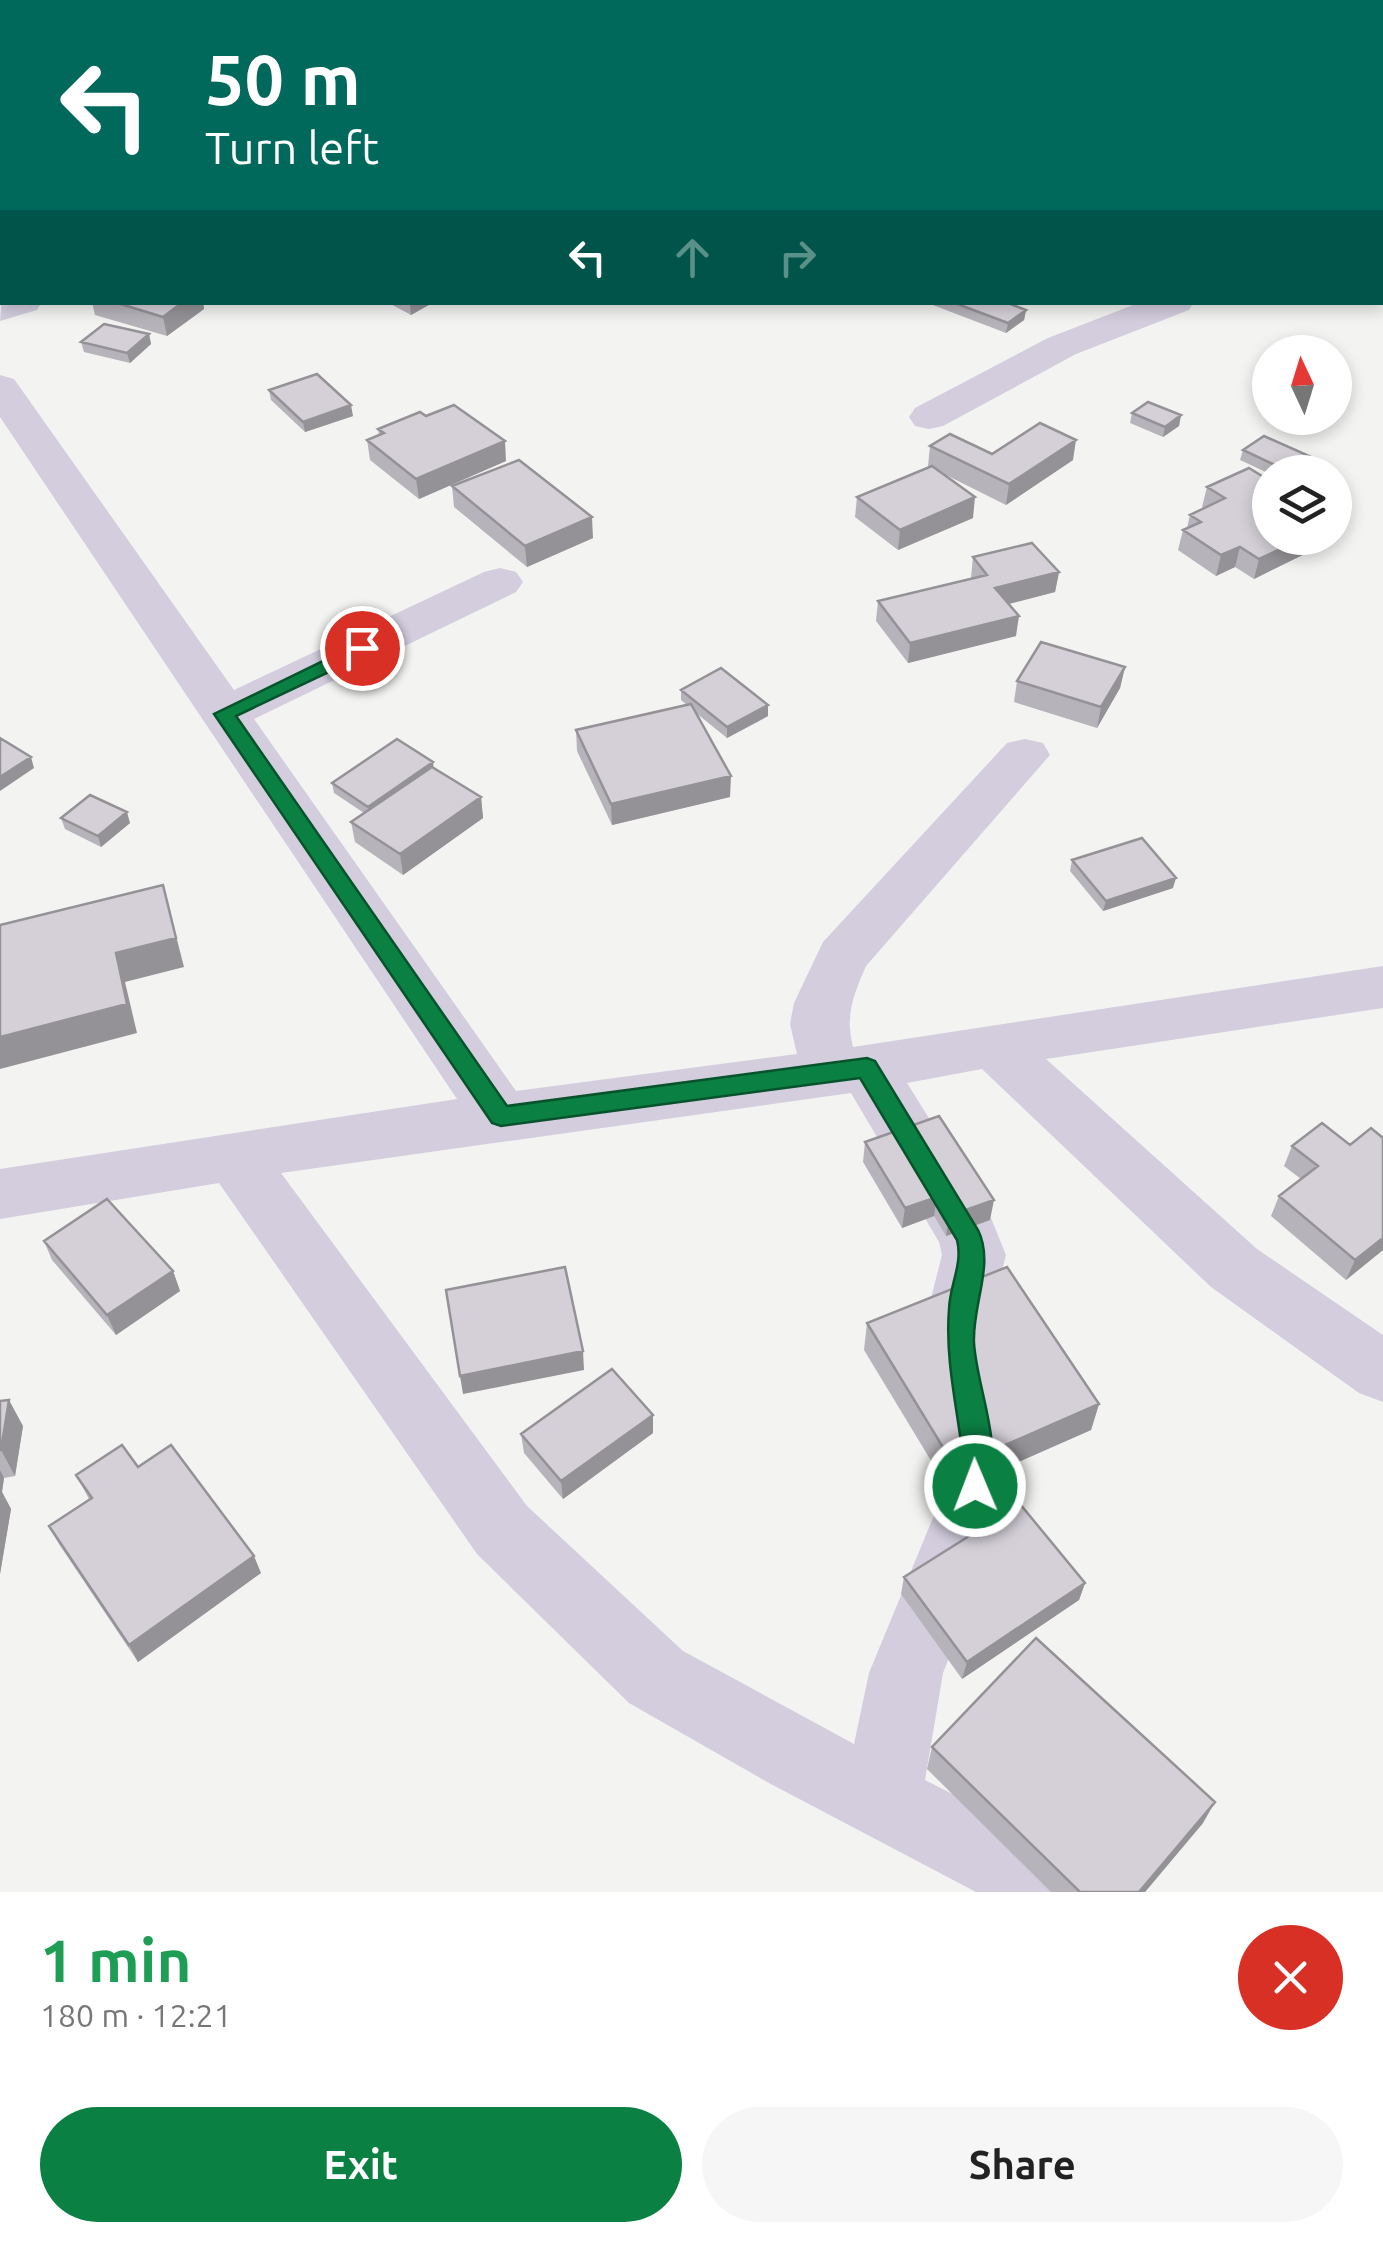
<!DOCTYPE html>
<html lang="en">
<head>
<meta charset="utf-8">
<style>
	:root { --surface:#fff; --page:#f6f6f6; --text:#222; --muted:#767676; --accent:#0b8043 }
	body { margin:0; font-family:Ubuntu,sans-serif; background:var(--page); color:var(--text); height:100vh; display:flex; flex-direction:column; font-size:38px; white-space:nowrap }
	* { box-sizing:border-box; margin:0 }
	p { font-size:32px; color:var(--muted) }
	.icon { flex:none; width:55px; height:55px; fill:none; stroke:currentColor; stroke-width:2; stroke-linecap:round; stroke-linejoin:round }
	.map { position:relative; height:1892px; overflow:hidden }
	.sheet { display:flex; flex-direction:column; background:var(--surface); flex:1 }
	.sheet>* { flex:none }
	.hud { position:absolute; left:0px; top:0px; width:1385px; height:305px; box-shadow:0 5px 15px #0003; background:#00695c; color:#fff; overflow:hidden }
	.needle { width:65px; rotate:356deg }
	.controls { position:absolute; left:1252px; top:335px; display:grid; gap:20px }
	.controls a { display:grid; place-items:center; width:100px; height:100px; border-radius:50%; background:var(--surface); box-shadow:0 5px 15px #0003; font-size:50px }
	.pin { position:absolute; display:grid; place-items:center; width:85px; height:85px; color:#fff; margin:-42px; border:5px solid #fff; border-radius:50%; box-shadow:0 2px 10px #0007 }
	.me { position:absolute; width:110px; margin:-55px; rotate:359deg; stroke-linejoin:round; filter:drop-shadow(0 0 8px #0008) }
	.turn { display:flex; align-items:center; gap:35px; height:210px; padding:0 40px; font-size:45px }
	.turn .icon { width:130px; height:130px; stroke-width:2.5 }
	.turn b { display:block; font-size:70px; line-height:85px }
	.lanes { display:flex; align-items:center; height:95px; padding:0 40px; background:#0003; justify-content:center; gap:50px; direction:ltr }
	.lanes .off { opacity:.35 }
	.round { display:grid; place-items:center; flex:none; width:105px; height:105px; border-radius:52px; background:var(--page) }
	.summary { display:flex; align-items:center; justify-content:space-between; height:170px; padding:0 40px }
	h1 { font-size:60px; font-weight:600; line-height:75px; color:#1e9e55 }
	.primary-button { display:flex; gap:20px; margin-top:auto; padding:20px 40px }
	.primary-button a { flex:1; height:115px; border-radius:60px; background:var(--accent); color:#fff; font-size:40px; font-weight:600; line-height:115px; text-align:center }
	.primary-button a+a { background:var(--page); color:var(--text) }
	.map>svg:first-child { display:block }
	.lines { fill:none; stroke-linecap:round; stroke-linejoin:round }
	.minor { fill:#d3cdde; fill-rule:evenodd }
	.wall { fill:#b7b3ba }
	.shaded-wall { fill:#959297 }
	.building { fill:#d5d0d8; stroke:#959297; stroke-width:2.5 }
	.route { fill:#0b8043; stroke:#07532c; stroke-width:2.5 }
</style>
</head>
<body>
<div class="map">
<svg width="1383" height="1892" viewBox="0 0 1383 1892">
	<rect width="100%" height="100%" fill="#f3f3f1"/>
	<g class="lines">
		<path class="minor" d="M211 0H252L254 2H213Z
			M1008 0H1041L1043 2H1010Z
			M1382 176H1383V197H1382Z
			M1382 218H1383V240H1382Z
			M2 297V302H42L37 310 0 321Z
			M1141 302H1194L1189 310 1076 354 943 426 929 429 915 426 909 417 915 408 1048 338Z
			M0 375 14 379 234 690 484 572 500 568 516 572 523 582 516 592 254 719 516 1091 797 1054 790 1024 794 1003 823 942 1007 743 1025 739 1043 743 1050 755 866 966C853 996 845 1015 853 1047L1383 966V1008L1046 1059 1257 1249 1383 1335V1402L1359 1393 1211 1287 982 1069 907 1083 991 1218 1006 1255 994 1302 993 1342 1014 1464 1007 1508 943 1673 925 1780 1088 1863 1099 1892H976L769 1783 629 1703 477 1554 219 1183 0 1219V1169L457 1099 0 417ZM851 1093 939 1242 942 1255 930 1302 927 1342 944 1464 937 1508 869 1673 854 1744 683 1651 527 1506 281 1173Z"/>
	</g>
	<path class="wall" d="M92 302H203L204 309 167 336 95 315Z
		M387 302H434L411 315Z
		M925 302H1005L1026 310 1024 320 1006 333Z
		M149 334 151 344 130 363 84 352 81 342Z
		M269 390 353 416 305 432 271 400Z
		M1132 413 1181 415 1179 426 1163 437 1130 423Z
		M426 416 506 461 419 499 370 460 367 440 379 435 378 429Z
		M930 446 992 454 1073 460 1006 505 940 472 973 518 898 550 855 517 857 497 930 467 928 466Z
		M1243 450 1306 466 1297 472H1270V474L1240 460Z
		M452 486 593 538 527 567 454 507Z
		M1207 487 1331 541 1254 579 1235 567 1216 576 1178 550 1183 530 1187 528 1190 515 1204 508 1202 507Z
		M973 557 1059 572 1055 592 1009 604 1016 636 908 663 876 621 878 601 971 578Z
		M1125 667 1120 688 1097 728 1014 702 1017 681Z
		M681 690 768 716 727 738 696 713 730 797 612 825 577 751 576 730 687 705 681 700Z
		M433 762V768L481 797 483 818 403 875 355 842 351 822 364 813 334 793 332 783Z
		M61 818 130 823 101 847 65 829Z
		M1072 860 1173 888 1103 911 1070 871Z
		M1383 1138V1250L1346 1280 1271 1216 1279 1196 1301 1179 1284 1166 1292 1146 1350 1145Z
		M865 1142 990 1220 946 1236 934 1216 902 1228 863 1162Z
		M44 1241 173 1271 180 1291 116 1335 52 1260Z
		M867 1323 1099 1404 1091 1430 950 1492 864 1350Z
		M0 1401 23 1426 15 1476 4 1478 2 1492 11 1509 0 1574Z
		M653 1415V1433L563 1499 524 1453 521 1434Z
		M138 1467 261 1573 138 1662 59 1544 49 1526 89 1499 76 1475Z
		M904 1577 1085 1583 1079 1600 962 1679 901 1594Z
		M932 1747 1203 1823 1145 1892H1051L927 1769Z"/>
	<path class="shaded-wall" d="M183 302H203L204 309 167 336 163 317Z
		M414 302H434L411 315 410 305Z
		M1026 310 1024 320 1006 333 1008 323Z
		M149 334 151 344 130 363 127 353Z
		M351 405 353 416 305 432 303 422Z
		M1181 415 1179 426 1163 437 1165 427Z
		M1076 440 1073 460 1006 505 1009 484Z
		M505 441 506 461 419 499 416 479Z
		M1309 456 1306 466 1297 472H1287Z
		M975 497 973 518 898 550 900 530Z
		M592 517 593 538 527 567 525 546Z
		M1304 538H1333L1331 541 1254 579 1259 559Z
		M1240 547 1235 567 1216 576 1221 555Z
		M1059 572 1055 592 992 608 995 588Z
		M1019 616 1016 636 908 663 910 643Z
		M1125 667 1120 688 1097 728 1101 707Z
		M768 705V716L727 738V727Z
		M31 757 34 768 0 791V777Z
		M433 762 434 772 370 817 368 807Z
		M731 776 730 797 612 825 611 804Z
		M481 797 483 818 403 875 400 854Z
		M127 812 130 823 101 847 98 836Z
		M1176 878 1173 888 1103 911 1106 901Z
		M163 885 184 967 125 982 137 1033 0 1069V1037Z
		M937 1197 934 1216 902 1228 905 1208Z
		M994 1200 990 1220 946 1236 949 1216Z
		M1383 1238V1250L1346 1280 1355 1260Z
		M173 1271 180 1291 116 1335 107 1315Z
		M583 1351 584 1370 463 1394 460 1376Z
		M9 1400 23 1426 15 1476 1 1450Z
		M1099 1404 1091 1430 950 1492 955 1467Z
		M653 1415V1433L563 1499 561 1481Z
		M0 1470 4 1478 2 1492 11 1509 0 1574Z
		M254 1556 261 1573 138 1662 129 1645Z
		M1085 1583 1079 1600 962 1679 967 1662Z
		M1215 1802 1203 1823 1145 1892H1139Z"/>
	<path class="building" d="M2 198V215H0V199Z
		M114 302H183L163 317Z
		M952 302H1005L1026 310 1008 323Z
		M104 324 149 334 127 353 81 342Z
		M317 374 351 405 303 422 269 390Z
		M1148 402 1181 415 1165 427 1132 413Z
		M454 405 505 441 416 479 367 440 384 433 378 429 420 412 426 416Z
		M1040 423 1076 440 1009 484 930 446 950 434 992 454Z
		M1264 436 1309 456 1288 471 1243 450Z
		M519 460 592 517 525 546 452 486Z
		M932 466 975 497 900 530 857 497Z
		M1249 468 1270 481V538H1304L1259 559 1240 547 1221 555 1183 530 1201 522 1190 515 1225 498 1207 487Z
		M1032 543 1059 572 995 588 1019 616 910 643 878 601 987 575 973 557Z
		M1041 642 1125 667 1101 707 1017 681Z
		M721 668 768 705 727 727 681 690Z
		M691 704 731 776 611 804 576 730Z
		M0 738 31 757 0 777Z
		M397 739 433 762 368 807 332 783Z
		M432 767 481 797 400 854 351 822Z
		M90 795 127 812 98 836 61 818Z
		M1142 838 1176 878 1106 901 1072 860Z
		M163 885 176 938 116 953 127 1004 0 1037V925Z
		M939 1116 994 1200 949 1216 937 1197 905 1208 865 1142Z
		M1322 1123 1350 1145 1371 1128 1383 1138V1238L1355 1260 1279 1196 1318 1166 1292 1146Z
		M107 1199 173 1271 107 1315 44 1241Z
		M565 1267 583 1351 460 1376 446 1290Z
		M1007 1267 1099 1404 955 1467 867 1323Z
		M612 1369 653 1415 561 1481 521 1434Z
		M9 1400 1 1450H0V1401Z
		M122 1445 138 1467 171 1445 254 1556 129 1645 49 1526 92 1498 76 1475Z
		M1020 1504 1085 1583 967 1662 904 1577Z
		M1036 1638 1215 1802 1139 1892H1080L932 1747Z"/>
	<path class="route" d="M362 642 372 648 369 653 236 716 507 1106 867 1058 875 1061 978 1230C995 1264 972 1305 974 1343 977 1390 1006 1450 985 1495L975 1499 965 1495C959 1482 965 1471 963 1457 957 1407 945 1359 949 1309 950 1284 963 1264 957 1240L860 1078 501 1126 492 1123 214 714Z"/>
</svg>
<div class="controls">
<a><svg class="needle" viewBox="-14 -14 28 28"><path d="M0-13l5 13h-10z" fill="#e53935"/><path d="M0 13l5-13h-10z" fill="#767676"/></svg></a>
<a><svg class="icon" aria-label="layers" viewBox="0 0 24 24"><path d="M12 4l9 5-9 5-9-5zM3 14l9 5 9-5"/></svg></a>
</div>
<div class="pin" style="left:362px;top:648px;background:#d93025"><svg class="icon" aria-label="arrive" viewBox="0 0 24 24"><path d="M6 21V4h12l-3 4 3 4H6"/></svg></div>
<svg class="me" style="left:975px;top:1486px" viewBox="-20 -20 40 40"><circle r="17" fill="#0b8043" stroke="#fff" stroke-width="3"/><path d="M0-11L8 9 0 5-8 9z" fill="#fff"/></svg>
<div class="hud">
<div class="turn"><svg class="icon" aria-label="left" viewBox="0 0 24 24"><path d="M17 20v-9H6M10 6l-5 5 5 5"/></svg><div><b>50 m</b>Turn left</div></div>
<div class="lanes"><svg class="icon" aria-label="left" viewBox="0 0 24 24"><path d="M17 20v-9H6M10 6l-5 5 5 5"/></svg><svg class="icon off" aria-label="ahead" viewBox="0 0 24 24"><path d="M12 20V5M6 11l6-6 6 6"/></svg><svg class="icon off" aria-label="right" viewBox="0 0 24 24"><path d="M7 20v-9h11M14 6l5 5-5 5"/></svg></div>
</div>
</div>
<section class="sheet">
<div class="summary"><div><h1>1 min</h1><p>180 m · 12:21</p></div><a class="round" style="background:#d93025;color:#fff"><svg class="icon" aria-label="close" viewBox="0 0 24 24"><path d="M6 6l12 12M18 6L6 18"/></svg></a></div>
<div class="primary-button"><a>Exit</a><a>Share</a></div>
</section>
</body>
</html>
